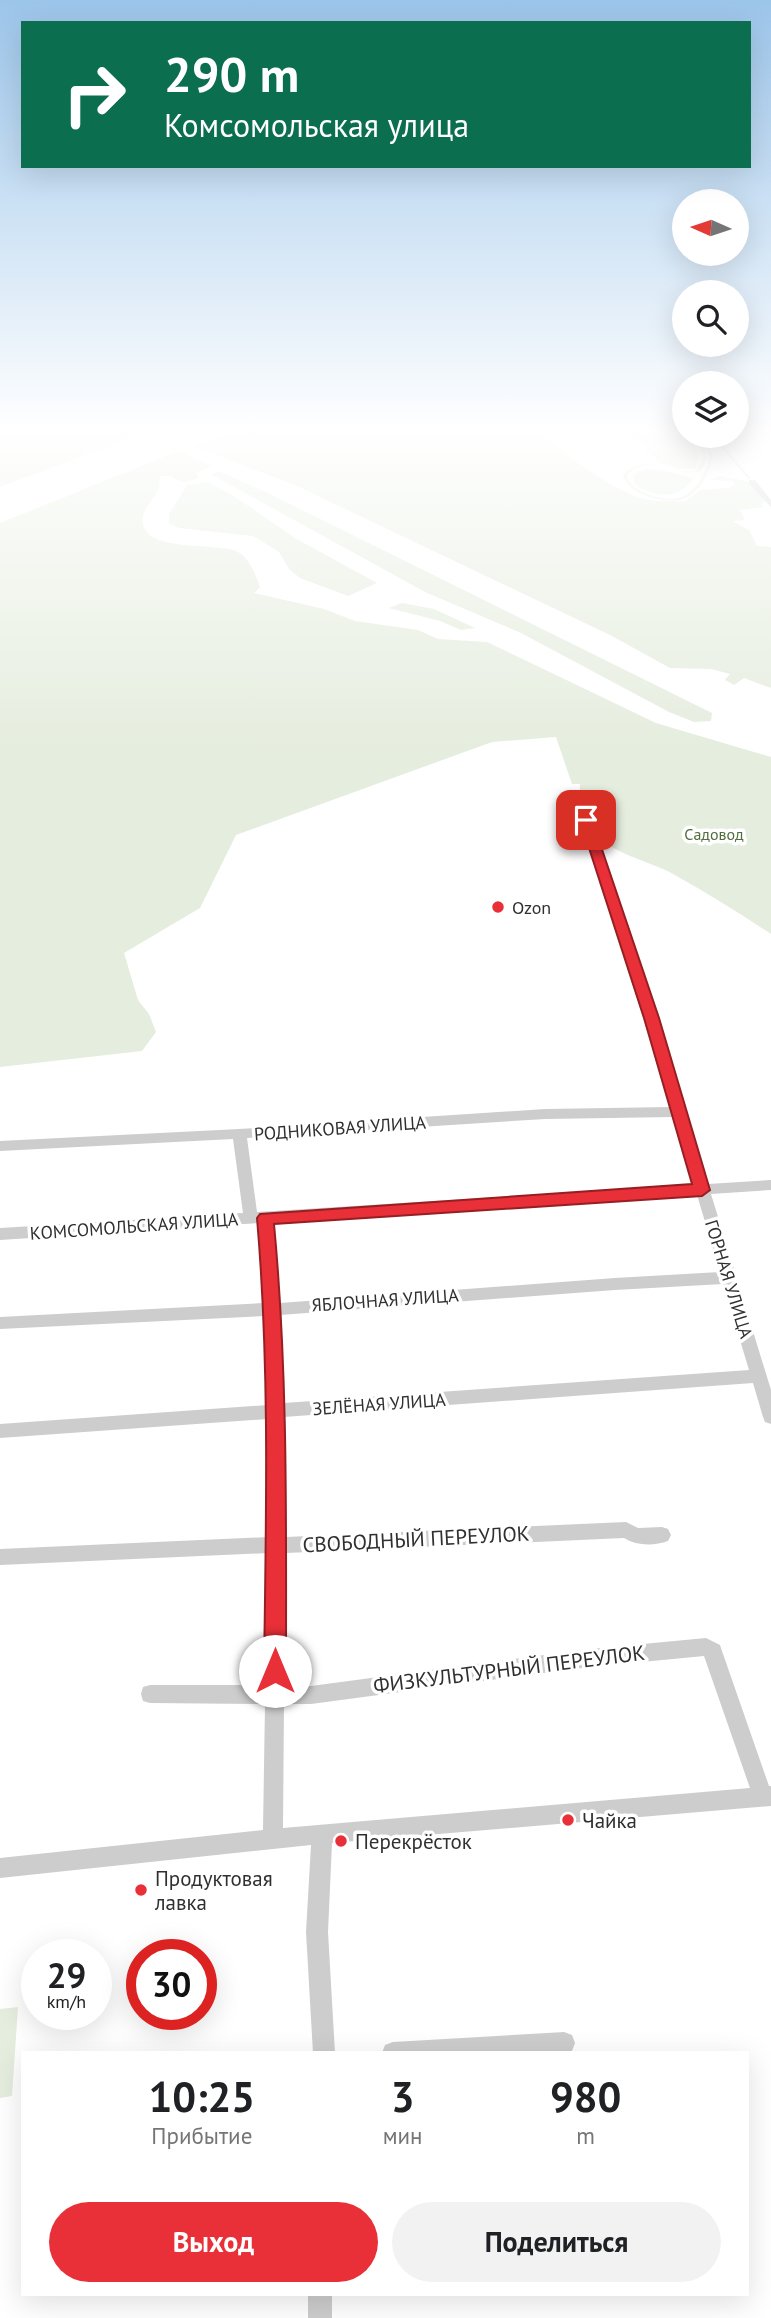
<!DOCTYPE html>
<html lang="ru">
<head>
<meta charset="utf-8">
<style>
	:root { --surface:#fff; --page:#f2f2f2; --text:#202124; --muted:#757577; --accent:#e92f37 }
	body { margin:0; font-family:"PT Sans",sans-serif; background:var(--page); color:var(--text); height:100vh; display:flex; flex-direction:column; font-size:26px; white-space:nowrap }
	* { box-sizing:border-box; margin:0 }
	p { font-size:23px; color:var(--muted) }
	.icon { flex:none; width:38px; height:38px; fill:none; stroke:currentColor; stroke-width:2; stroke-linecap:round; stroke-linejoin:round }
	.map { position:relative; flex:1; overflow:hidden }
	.sheet { position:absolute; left:21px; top:2051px; width:728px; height:245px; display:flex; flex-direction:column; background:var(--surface); border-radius:0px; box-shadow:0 7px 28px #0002 }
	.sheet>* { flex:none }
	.top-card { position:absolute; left:21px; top:21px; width:730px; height:147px; border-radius:0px; box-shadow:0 7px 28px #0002; background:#0b6e4f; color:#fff; overflow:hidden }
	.needle { width:46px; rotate:273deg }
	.buttons { position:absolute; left:672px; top:189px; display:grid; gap:14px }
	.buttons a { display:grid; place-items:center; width:77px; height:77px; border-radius:50%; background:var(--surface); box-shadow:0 7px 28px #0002; font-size:35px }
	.speed { position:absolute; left:21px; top:1939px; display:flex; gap:14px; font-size:35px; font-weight:700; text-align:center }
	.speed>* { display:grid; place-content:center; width:91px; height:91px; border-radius:50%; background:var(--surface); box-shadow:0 7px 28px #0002; line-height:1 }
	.speed small { font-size:18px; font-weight:400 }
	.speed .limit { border:10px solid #d22; background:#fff; color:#111 }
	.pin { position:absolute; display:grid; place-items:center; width:60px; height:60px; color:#fff; margin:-30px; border-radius:14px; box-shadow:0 4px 10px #0006 }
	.me { position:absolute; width:77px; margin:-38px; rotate:0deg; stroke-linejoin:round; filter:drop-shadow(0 0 5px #0008) }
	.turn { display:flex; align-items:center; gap:24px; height:147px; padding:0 28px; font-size:32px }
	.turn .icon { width:91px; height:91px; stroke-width:2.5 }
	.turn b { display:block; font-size:49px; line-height:60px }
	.eta { display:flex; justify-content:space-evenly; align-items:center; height:119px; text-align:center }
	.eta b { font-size:42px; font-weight:800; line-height:49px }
	.action { display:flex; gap:14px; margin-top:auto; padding:14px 28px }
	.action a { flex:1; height:80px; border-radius:42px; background:var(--accent); color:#fff; font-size:28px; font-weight:800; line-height:80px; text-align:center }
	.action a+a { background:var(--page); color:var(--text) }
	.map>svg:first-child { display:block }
	.green { fill:#e5edde }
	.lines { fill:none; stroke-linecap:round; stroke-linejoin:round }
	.stream { stroke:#cadeed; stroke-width:2 }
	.minor { fill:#cdcdcd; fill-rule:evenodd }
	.route { fill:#e92f37; stroke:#971f24; stroke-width:2 }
	.poi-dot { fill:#e92f37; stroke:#fff; stroke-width:2.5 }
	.labels { text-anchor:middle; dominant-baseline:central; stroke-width:7; stroke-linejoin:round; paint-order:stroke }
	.far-park-label { font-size:16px; fill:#516d3c; stroke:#fff }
	.poi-label { font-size:18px; fill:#303030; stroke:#fff; text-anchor:start }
	.street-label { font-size:18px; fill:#303030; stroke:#fff }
	.near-street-label { font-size:21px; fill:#303030; stroke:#fff }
	.near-poi-label { font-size:21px; fill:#303030; stroke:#fff; text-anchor:start }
</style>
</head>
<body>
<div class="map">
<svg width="771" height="2318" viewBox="0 0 771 2318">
	<rect width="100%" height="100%" fill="#fff"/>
	<path class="green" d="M0 429H154L0 487Z
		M236 429H539C556 450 616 492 642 498 656 502 672 502 686 501L700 490 729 488 735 484 732 481 708 480 720 476 750 482 765 502 761 504 764 507 740 510 745 520 732 521 749 530 757 546 771 547V688L744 678 734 685 725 680 730 674 711 669 670 668 610 635 297 486 193 446Z
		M684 429V436H690L699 456 696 468 680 469 659 463 654 456 644 451 647 446 631 439 628 430Z
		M696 436H700C706 448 710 461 699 472 676 476 643 452 627 476 632 494 671 505 686 495 699 487 706 471 710 457L701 436H705L713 457C709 472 702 490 686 498 670 506 628 495 623 476L625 472C649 454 671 475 696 471L704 456Z
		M179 451 212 466 197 473 198 478C188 483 180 484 171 476H160C159 480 160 483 159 487 157 497 145 505 143 516 136 554 215 542 236 551 249 556 256 576 260 587L254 593 324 609 355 621 418 630 438 639 487 642 656 723 771 757V934C739 913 707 893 673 874 650 861 609 853 592 831 584 820 579 796 580 784H572L556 737 492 742 236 835 200 908 124 953 138 1000 149 1014 156 1032 142 1051 0 1067V523Z
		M646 469 661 470 694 478C678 500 658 498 635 485L633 477 636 473Z
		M219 471 272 495 712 713 711 721 694 722 669 712 521 633 425 592 214 476 213 474Z
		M208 482 237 498 295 538 377 583 348 596 300 578 289 569 279 552 253 536 179 528 169 523V514L187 485Z
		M402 603 434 609 475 628 461 630 440 621 389 608Z
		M18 2007 12 2096 0 2098V2009Z"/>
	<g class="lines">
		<path class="stream" d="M713 436 749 478"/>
		<path class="minor" d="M749 480H755L771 500V507L749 484Z
			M586 817 591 820 657 1018 708 1184 771 1180V1190L711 1194 771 1390V1424L765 1422 763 1417 753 1383 284 1417 286 1537 626 1522 638 1528 662 1527 668 1529 671 1535 668 1541C654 1546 637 1546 624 1538L286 1553 285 1686H311L590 1649 706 1638 720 1645 722 1651 769 1786H771V1806L332 1843 328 1932 335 2053H313L306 1932 311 1845 0 1878V1858L263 1830 265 1704 150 1703 143 1701 141 1694 143 1687 150 1685H266L268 1553 0 1565V1549L268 1537V1419L0 1438V1424L268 1405 265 1316 0 1329V1317L264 1303 259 1223 0 1240V1228L243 1213 233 1139 0 1151V1141L239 1129 545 1109 671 1107 581 820ZM674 1117 694 1185 257 1212 247 1138 545 1119ZM697 1195 720 1272 615 1278 280 1303 274 1222ZM723 1284 749 1370 284 1403 280 1315 615 1290ZM704 1656 750 1788 283 1828 284 1704H311L590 1667Z
			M564 2032 572 2035 575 2043 572 2051 567 2053H382L385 2045 393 2042Z
			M308 2294H332V2318H308Z"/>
	</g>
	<linearGradient id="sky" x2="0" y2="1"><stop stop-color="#9cc5ea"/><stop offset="0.57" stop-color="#fff"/><stop offset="1" stop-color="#fff" stop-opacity="0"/></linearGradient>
	<rect width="771" height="753" fill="url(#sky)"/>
	<path class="route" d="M586 817 592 820 659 1018 710 1190 702 1196 274 1224C288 1373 286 1522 286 1671L283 1678 275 1681 268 1678 264 1671C266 1520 270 1369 257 1218L260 1214 692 1184 644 1018 580 820Z"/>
	<g class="poi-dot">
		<circle cx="498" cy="907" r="7"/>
		<circle cx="568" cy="1820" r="7"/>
		<circle cx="341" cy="1841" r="7"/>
		<circle cx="141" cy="1890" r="7"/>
	</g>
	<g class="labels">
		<g class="far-park-label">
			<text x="714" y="834">Садовод</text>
		</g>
		<g class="poi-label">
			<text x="512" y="907">Ozon</text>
		</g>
		<g class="street-label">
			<text transform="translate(340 1128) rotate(-4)">РОДНИКОВАЯ УЛИЦА</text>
			<text transform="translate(134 1226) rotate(-4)">КОМСОМОЛЬСКАЯ УЛИЦА</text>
			<text transform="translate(729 1279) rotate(73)">ГОРНАЯ УЛИЦА</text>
			<text transform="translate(385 1300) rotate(-4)">ЯБЛОЧНАЯ УЛИЦА</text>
			<text transform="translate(379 1404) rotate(-4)">ЗЕЛЁНАЯ УЛИЦА</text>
		</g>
		<g class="near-street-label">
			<text transform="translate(416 1539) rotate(-3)">СВОБОДНЫЙ ПЕРЕУЛОК</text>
			<text transform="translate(509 1669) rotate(-7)">ФИЗКУЛЬТУРНЫЙ ПЕРЕУЛОК</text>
		</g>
		<g class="near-poi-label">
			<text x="582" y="1820">Чайка</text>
			<text x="355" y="1841">Перекрёсток</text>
			<text x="155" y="1878">Продуктовая<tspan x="155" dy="24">лавка</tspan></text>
		</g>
	</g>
</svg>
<div class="buttons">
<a><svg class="needle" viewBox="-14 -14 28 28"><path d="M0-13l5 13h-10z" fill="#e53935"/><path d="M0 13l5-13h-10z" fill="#757577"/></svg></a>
<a><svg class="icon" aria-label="search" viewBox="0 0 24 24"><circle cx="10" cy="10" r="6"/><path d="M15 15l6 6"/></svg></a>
<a><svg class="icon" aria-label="layers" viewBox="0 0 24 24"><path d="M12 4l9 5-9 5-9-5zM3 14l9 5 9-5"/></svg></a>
</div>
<div class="speed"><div>29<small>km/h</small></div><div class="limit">30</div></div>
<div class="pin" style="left:586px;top:820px;background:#d93025"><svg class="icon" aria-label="arrive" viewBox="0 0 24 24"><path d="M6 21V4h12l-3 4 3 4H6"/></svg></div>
<svg class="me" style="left:275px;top:1671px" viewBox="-20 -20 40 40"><circle r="19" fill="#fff"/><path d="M0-13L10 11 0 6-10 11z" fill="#e92f37"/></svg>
<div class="top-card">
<div class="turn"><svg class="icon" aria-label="right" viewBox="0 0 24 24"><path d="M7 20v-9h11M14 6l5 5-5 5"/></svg><div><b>290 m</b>Комсомольская улица</div></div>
</div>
<section class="sheet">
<div class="eta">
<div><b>10:25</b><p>Прибытие</p></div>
<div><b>3</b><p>мин</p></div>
<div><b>980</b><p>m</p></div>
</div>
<div class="action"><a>Выход</a><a>Поделиться</a></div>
</section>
</div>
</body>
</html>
